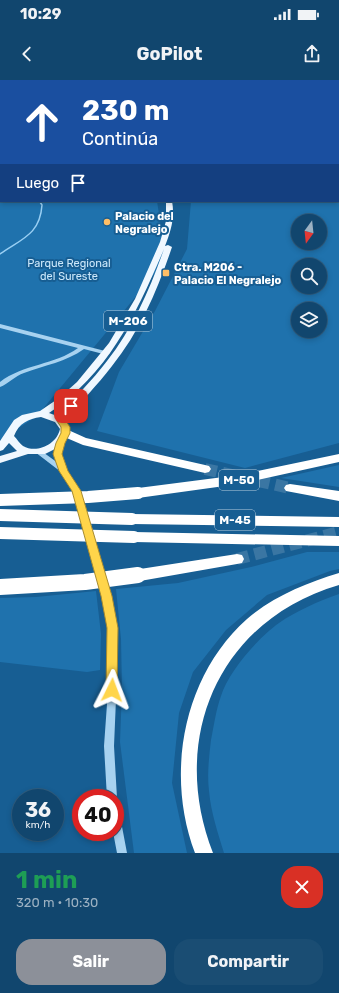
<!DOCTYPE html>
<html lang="es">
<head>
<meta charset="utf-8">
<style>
	:root { --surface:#11466e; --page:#1a4d73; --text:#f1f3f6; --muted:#9cb1c2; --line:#305e81; --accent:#8c9099 }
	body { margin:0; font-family:Rubik,sans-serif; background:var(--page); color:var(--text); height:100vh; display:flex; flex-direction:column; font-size:15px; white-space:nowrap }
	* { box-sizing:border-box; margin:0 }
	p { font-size:13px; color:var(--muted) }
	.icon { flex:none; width:22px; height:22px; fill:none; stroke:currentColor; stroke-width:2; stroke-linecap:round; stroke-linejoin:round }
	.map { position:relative; height:773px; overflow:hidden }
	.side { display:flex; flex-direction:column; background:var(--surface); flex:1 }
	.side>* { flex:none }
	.banner { position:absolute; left:0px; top:0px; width:339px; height:122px; box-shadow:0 2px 6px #0003,0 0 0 1px var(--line); background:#1a4fa0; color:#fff; overflow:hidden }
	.needle { width:26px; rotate:195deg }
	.buttons { position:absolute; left:291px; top:134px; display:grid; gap:8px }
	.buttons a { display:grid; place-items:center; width:36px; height:36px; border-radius:50%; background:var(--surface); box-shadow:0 2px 6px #0003,0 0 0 1px var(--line); font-size:20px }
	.speed { position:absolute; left:12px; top:709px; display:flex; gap:8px; font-size:20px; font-weight:700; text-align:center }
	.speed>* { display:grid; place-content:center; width:52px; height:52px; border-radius:50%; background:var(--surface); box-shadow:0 2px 6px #0003,0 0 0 1px var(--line); line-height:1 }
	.speed small { font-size:10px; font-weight:400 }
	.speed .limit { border:6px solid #d22; background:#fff; color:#111 }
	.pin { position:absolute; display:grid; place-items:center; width:34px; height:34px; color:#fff; margin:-17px; border-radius:8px; box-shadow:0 2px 6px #0006 }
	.me { position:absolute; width:44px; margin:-22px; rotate:3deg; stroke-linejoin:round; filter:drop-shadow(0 0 3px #0008) }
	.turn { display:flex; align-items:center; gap:14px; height:84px; padding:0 16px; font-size:18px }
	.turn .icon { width:52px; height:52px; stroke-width:2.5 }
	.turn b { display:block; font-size:28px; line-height:34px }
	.then { display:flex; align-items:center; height:38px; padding:0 16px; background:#0003; gap:8px; font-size:15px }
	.round { display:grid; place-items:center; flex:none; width:42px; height:42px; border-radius:16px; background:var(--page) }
	.head { display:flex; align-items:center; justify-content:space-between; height:68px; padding:0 16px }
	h1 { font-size:24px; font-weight:700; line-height:30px; color:#1e9e55 }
	.cta { display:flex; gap:8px; margin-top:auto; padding:8px 16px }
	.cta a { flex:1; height:46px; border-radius:16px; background:var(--accent); color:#fff; font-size:16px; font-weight:700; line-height:46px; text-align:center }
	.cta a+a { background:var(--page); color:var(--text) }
	.status { display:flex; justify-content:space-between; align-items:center; height:28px; padding:0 20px; background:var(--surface); direction:ltr }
	.status svg { height:11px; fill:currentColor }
	header { display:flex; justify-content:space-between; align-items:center; height:52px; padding:0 16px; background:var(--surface); font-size:18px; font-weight:700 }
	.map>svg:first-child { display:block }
	.green { fill:#1f72ad; fill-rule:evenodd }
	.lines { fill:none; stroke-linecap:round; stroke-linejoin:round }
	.stream-far1 { stroke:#99cff3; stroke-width:1 }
	.stream { stroke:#99cff3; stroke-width:1.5 }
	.highway-tunnel { stroke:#3a76a3; stroke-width:12; stroke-dasharray:12 6; stroke-linecap:butt }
	.minor { fill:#a7d2f0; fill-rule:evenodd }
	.major { fill:#f0f8ff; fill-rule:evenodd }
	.highway { fill:#fff; fill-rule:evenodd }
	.highway-bridge-far1 { stroke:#fff; stroke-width:12 }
	.highway-bridge { stroke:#fff; stroke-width:16 }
	.route { fill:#ffd54a; stroke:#a68a30 }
	.poi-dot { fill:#ffbe66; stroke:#175e93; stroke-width:1.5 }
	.labels { text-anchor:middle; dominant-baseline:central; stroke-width:4; stroke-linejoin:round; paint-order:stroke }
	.far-poi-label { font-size:11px; font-weight:bold; fill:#fff; stroke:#175e93; text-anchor:start }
	.far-park-label { font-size:11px; fill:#cde9fc; stroke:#175e93 }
	.shield { fill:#175e93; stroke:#b9cfdf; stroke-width:1 }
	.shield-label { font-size:12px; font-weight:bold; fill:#fff }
</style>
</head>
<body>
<div class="status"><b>10:29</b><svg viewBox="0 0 49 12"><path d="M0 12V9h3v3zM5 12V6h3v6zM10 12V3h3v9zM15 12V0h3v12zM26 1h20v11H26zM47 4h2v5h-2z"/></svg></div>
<header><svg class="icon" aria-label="back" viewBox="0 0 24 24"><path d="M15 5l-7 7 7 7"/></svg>GoPilot<svg class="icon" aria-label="share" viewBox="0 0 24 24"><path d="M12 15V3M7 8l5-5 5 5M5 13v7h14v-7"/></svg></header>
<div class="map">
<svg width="339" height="773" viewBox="0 0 339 773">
	<rect width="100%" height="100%" fill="#175e93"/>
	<path class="green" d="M0 0H232L1 1V121H157L166 180 37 336 0 360Z
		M238 0H339V363L245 388 97 351 119 292 155 231 187 169 191 121H338V1ZM298 141H320V163H298ZM298 185H320V207H298ZM298 229H320V251H298Z
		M339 385V407L281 398Z
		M307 472H339V489L330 491 267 515 226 550 193 592 179 633 172 703 187 773H134L120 662 122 610 121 559 116 509 178 503 251 487Z
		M96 511 101 554 100 590 87 592 0 582V518L36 517Z
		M339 514V773H224C218 753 211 733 209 711 207 694 209 677 211 660 214 645 216 630 221 616 228 592 259 557 279 543 296 531 319 521 339 514Z"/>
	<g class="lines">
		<path class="stream-far1" d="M157 1 160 0
			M39 121 41 123"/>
		<path class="stream" d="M0 174C21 159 40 155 42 125L40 122"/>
		<path class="highway-tunnel" d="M205 389 290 408
			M237 479 339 452"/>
		<path class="minor" d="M0 244 109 272 110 273 107 275 84 269C66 282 45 285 24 293 15 296 8 304 0 307V302C23 284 55 285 78 268L0 248Z
			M58 361H60L63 363 61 374 67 391 80 411 90 440 110 516 116 548 117 596 114 666 117 718 115 722V718H107L104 666 109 596 108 548 102 516 82 440 72 411 61 392 35 372 36 370H40L58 383 55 374Z
			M115 731 119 732 120 736 127 773H117L113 752H115Z"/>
		<path class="major" d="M213 0H219L212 1Z
			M166 121H172C175 137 171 151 165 166L168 165 172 167C158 209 140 251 112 286 97 306 79 322 66 343L70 348 68 357 59 367 45 374H28L0 383V376L17 371 9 363 3 370 0 371V361L14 340 22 335 40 331 59 318 77 302 109 263 135 219 160 162 166 141ZM164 169C150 209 133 248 107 281 92 301 74 317 60 337L49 333C108 294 137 233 164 169ZM41 337 55 342 60 349C57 364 37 374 23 366 20 364 17 359 14 356 19 343 28 339 41 337Z"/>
		<path class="highway" d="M66 349 86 358 205 385 209 386 211 389 209 392 205 393 83 365 62 356 60 353Z
			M339 374V382L239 404 138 418 134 416 132 413 134 410 138 408 239 395Z
			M290 404 339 411V421L286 411 284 408 286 405Z
			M132 434 339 437V447L132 444 127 442 126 439 127 436Z
			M134 452 339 456V466L134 462 129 461 127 457 129 453Z
			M237 474 242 475 244 479 242 483 237 484 140 501 135 499 133 495 135 491 140 489Z
			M339 493V505C219 540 168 658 213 773H195C165 694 183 596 247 539 274 516 306 503 339 493Z"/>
		<path class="highway-bridge-far1" d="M0 420 88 417 138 413
			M0 435 132 439
			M0 453 134 457
			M131 496 140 495"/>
		<path class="highway-bridge" d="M0 507 85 502 138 495"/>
	</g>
	<path class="route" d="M71 323 76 326 66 341 70 347V353L65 363 62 374 68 391 81 411 112 516 118 548 117 610 116 614 112 615 107 614 106 610 107 548 101 516 72 411 59 391 53 374 56 363 61 353V347L57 341 68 324Z"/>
	<g class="poi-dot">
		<circle cx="107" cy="142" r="4"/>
		<rect x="162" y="189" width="8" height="8" rx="2"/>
	</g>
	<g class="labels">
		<g class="far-poi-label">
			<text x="115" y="136">Palacio del<tspan x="115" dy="13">Negralejo</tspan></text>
			<text x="174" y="187">Ctra. M206 -<tspan x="174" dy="13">Palacio El Negralejo</tspan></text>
		</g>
		<g class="far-park-label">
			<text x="69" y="183">Parque Regional<tspan x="69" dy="13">del Sureste</tspan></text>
		</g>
		<g class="shield">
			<rect x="104" y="231" width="48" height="20" rx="3"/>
			<rect x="219" y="390" width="40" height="20" rx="3"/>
			<rect x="215" y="430" width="40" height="20" rx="3"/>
		</g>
		<g class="shield-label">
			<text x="128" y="241">M-206</text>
			<text x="239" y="400">M-50</text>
			<text x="235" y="440">M-45</text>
		</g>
	</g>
</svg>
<div class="buttons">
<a><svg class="needle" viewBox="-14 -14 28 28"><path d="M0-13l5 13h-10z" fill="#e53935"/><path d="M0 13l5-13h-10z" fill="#9cb1c2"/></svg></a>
<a><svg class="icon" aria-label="search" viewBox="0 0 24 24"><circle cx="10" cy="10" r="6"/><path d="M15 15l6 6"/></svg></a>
<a><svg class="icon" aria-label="layers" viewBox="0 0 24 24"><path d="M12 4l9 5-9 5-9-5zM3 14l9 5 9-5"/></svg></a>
</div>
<div class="speed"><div>36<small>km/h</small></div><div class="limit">40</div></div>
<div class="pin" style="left:71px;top:326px;background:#d93025"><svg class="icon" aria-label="arrive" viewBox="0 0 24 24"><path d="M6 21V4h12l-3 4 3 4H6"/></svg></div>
<svg class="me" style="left:112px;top:610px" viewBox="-20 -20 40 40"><path d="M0-17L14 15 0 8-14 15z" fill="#ffd54a" stroke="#fff" stroke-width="4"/></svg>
<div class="banner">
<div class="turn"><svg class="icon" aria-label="ahead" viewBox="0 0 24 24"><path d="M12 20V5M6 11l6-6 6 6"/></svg><div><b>230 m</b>Continúa</div></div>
<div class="then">Luego<svg class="icon" aria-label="arrive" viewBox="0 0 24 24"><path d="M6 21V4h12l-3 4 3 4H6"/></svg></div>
</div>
</div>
<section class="side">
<div class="head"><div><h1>1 min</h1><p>320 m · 10:30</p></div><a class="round" style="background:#d93025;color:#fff"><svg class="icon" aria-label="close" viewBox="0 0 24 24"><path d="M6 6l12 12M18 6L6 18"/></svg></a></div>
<div class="cta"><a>Salir</a><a>Compartir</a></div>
</section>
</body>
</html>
